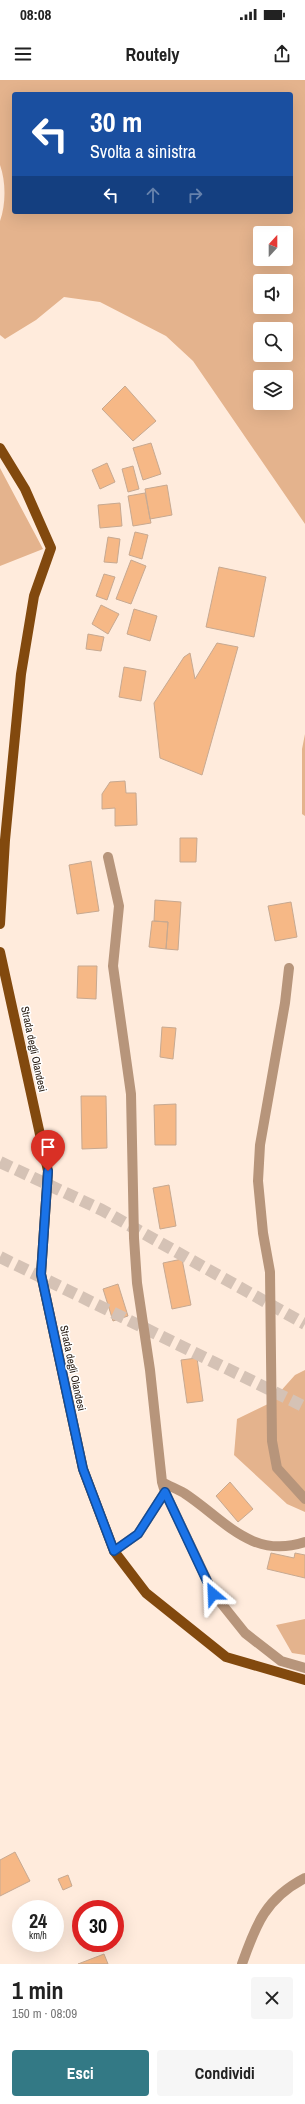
<!DOCTYPE html>
<html lang="it">
<head>
<meta charset="utf-8">
<style>
	:root { --surface:#fff; --page:#f6f6f6; --text:#222; --muted:#767676; --accent:#337985 }
	body { margin:0; font-family:"Archivo Narrow",sans-serif; background:var(--page); color:var(--text); height:100vh; display:flex; flex-direction:column; font-size:15px; white-space:nowrap }
	* { box-sizing:border-box; margin:0 }
	p { font-size:13px; color:var(--muted) }
	.icon { flex:none; width:22px; height:22px; fill:none; stroke:currentColor; stroke-width:2; stroke-linecap:round; stroke-linejoin:round }
	.map { position:relative; height:1884px; overflow:hidden }
	.side { display:flex; flex-direction:column; background:var(--surface); flex:1 }
	.side>* { flex:none }
	.banner { position:absolute; left:12px; top:12px; width:281px; height:122px; border-radius:4px; box-shadow:0 4px 16px #0002; background:#1a4fa0; color:#fff; overflow:hidden }
	.needle { width:26px; rotate:21deg }
	.buttons { position:absolute; left:253px; top:146px; display:grid; gap:8px }
	.buttons a { display:grid; place-items:center; width:40px; height:40px; border-radius:4px; background:var(--surface); box-shadow:0 4px 16px #0002; font-size:20px }
	.speed { position:absolute; left:12px; top:1820px; display:flex; gap:8px; font-size:20px; font-weight:700; text-align:center }
	.speed>* { display:grid; place-content:center; width:52px; height:52px; border-radius:50%; background:var(--surface); box-shadow:0 4px 16px #0002; line-height:1 }
	.speed small { font-size:10px; font-weight:400 }
	.speed .limit { border:6px solid #d22; background:#fff; color:#111 }
	.pin { position:absolute; display:grid; place-items:center; width:34px; height:34px; color:#fff; margin:-41px -17px; border-radius:50% 50% 50% 0; rotate:-45deg; box-shadow:0 0 4px #0007 }
	.pin .icon { rotate:45deg }
	.me { position:absolute; width:44px; margin:-22px; rotate:334deg; stroke-linejoin:round; filter:drop-shadow(0 0 3px #0008) }
	.turn { display:flex; align-items:center; gap:14px; height:84px; padding:0 12px; font-size:18px }
	.turn .icon { width:52px; height:52px; stroke-width:2.5 }
	.turn b { display:block; font-size:28px; line-height:34px }
	.lanes { display:flex; align-items:center; height:38px; padding:0 12px; background:#0003; justify-content:center; gap:20px; direction:ltr }
	.lanes .off { opacity:.35 }
	.round { display:grid; place-items:center; flex:none; width:42px; height:42px; border-radius:4px; background:var(--page) }
	.summary { display:flex; align-items:center; justify-content:space-between; height:68px; padding:0 12px }
	h1 { font-size:24px; font-weight:800; line-height:30px }
	.action { display:flex; gap:8px; margin-top:auto; padding:8px 12px }
	.action a { flex:1; height:46px; border-radius:4px; background:var(--accent); color:#fff; font-size:16px; font-weight:800; line-height:46px; text-align:center }
	.action a+a { background:var(--page); color:var(--text) }
	.status { display:flex; justify-content:space-between; align-items:center; height:28px; padding:0 20px; background:var(--surface); direction:ltr }
	.status svg { height:11px; fill:currentColor }
	header { display:flex; justify-content:space-between; align-items:center; height:52px; padding:0 12px; background:var(--surface); font-size:18px; font-weight:800 }
	.map>svg:first-child { display:block }
	.green { fill:#e4b38d; fill-rule:evenodd }
	.building { fill:#f6b886; stroke:#c7a991 }
	.lines { fill:none; stroke-linecap:round; stroke-linejoin:round }
	.highway-tunnel { stroke:#d5c2b5; stroke-width:12; stroke-dasharray:12 6; stroke-linecap:butt }
	.minor { stroke:#b7957b; stroke-width:10 }
	.major { stroke:#82490e; stroke-width:10 }
	.route-casing { stroke:#114b97; stroke-width:10 }
	.route { stroke:#1a73e8; stroke-width:7 }
	.labels { text-anchor:middle; dominant-baseline:central; stroke-width:3; stroke-linejoin:round; paint-order:stroke }
	.street-label { font-size:11px; fill:#2c2017; stroke:#fff }
</style>
</head>
<body>
<div class="status"><b>08:08</b><svg viewBox="0 0 49 12"><path d="M0 12V9h3v3zM5 12V6h3v6zM10 12V3h3v9zM15 12V0h3v12zM26 1h20v11H26zM47 4h2v5h-2z"/></svg></div>
<header><svg class="icon" aria-label="menu" viewBox="0 0 24 24"><path d="M4 6h16M4 12h16M4 18h16"/></svg>Routely<svg class="icon" aria-label="share" viewBox="0 0 24 24"><path d="M12 15V3M7 8l5-5 5 5M5 13v7h14v-7"/></svg></header>
<div class="map">
<svg width="305" height="1884" viewBox="0 0 305 1884">
	<rect width="100%" height="100%" fill="#ffebdc"/>
	<path class="green" d="M0 0H305V444L193 281 166 256 100 222 64 217 36 240 5 259 0 255V141C6 124 6 102 0 85ZM14 14H291V132H14ZM260 153H286V179H260ZM260 201H286V227H260ZM260 249H286V275H260ZM260 297H286V323H260Z
		M0 388 43 469 0 486Z
		M305 654V736L302 734V669Z
		M305 1290V1432L287 1424 234 1375 237 1339 270 1323 295 1295Z
		M305 1539V1575L292 1573 276 1545Z"/>
	<path class="building" d="M125 306 156 341 133 361 102 329Z
		M151 363 161 394 143 400 133 368Z
		M107 383 115 402 100 409 92 390Z
		M133 386 139 409 128 412 122 389Z
		M167 405 172 435 150 439 145 409Z
		M145 413 151 443 133 446 128 416Z
		M120 423 122 446 100 448 98 425Z
		M135 452 148 455 142 479 129 475Z
		M108 457 120 459 117 483 104 482Z
		M131 480 146 486 131 524 116 519Z
		M219 487 266 497 254 557 206 547Z
		M104 494 115 497 107 520 96 516Z
		M101 525 119 534 108 554 92 544Z
		M134 529 157 536 150 561 127 554Z
		M88 554 104 557 101 571 86 569Z
		M217 563 238 567 202 695 160 678 154 623 184 577 190 573 195 599Z
		M124 587 146 591 141 621 119 617Z
		M125 701 126 713H136L137 745 115 746V728L102 729V714L110 702Z
		M180 758H197L196 782H180Z
		M91 781 99 831 77 834 69 785Z
		M155 820 181 822 178 870 166 869 168 842 154 841Z
		M291 822 297 857 275 861 268 826Z
		M152 841 168 842 166 869 149 867Z
		M78 886H97L96 919 77 918Z
		M162 947 176 948 173 979 160 977Z
		M81 1016H106L107 1068 82 1069Z
		M176 1024V1065H155L154 1025Z
		M169 1105 176 1146 160 1149 153 1108Z
		M182 1179 191 1225 172 1229 163 1183Z
		M118 1204 128 1236 113 1241 103 1209Z
		M197 1278 203 1321 187 1323 181 1280Z
		M230 1402 253 1429 238 1442 216 1416Z
		M271 1473 294 1478 295 1473 305 1475V1498L267 1489Z
		M15 1772 30 1801 0 1816V1780Z
		M68 1795 72 1806 63 1810 58 1799Z
		M104 1874 108 1884H78Z"/>
	<g class="lines">
		<path class="highway-tunnel" d="M0 1082 102 1130 305 1244
			M0 1177 305 1327"/>
		<path class="minor" d="M108 777 119 826 113 886 131 1014 134 1158 137 1203 150 1290 162 1402 165 1412 138 1454 114 1471
			M289 888 285 923 260 1065 258 1101 263 1153 270 1192 272 1361 277 1388 305 1419
			M162 1402C169 1406 177 1409 184 1413 224 1439 251 1480 305 1462
			M165 1412 213 1513 245 1553 281 1581 305 1588
			M242 1884C256 1844 266 1818 305 1798"/>
		<path class="major" d="M0 368 25 409 51 468 34 516 21 594 5 760 0 844
			M0 872 48 1091 41 1194 83 1389 114 1471 146 1513 226 1577 305 1600"/>
	</g>
	<g class="lines">
		<defs>
			<path id="route" d="M48 1091 41 1194 83 1389 114 1471 138 1454 165 1412 213 1514"/>
		</defs>
		<use href="#route" class="route-casing"/>
		<use href="#route" class="route"/>
	</g>
	<g class="labels">
		<g class="street-label">
			<text transform="translate(34 969) rotate(78)">Strada degli Olandesi</text>
			<text transform="translate(73 1288) rotate(78)">Strada degli Olandesi</text>
		</g>
	</g>
</svg>
<div class="buttons">
<a><svg class="needle" viewBox="-14 -14 28 28"><path d="M0-13l5 13h-10z" fill="#e53935"/><path d="M0 13l5-13h-10z" fill="#767676"/></svg></a>
<a><svg class="icon" aria-label="sound" viewBox="0 0 24 24"><path d="M4 9h4l5-4v14l-5-4H4zM17 9q2 3 0 6"/></svg></a>
<a><svg class="icon" aria-label="search" viewBox="0 0 24 24"><circle cx="10" cy="10" r="6"/><path d="M15 15l6 6"/></svg></a>
<a><svg class="icon" aria-label="layers" viewBox="0 0 24 24"><path d="M12 4l9 5-9 5-9-5zM3 14l9 5 9-5"/></svg></a>
</div>
<div class="speed"><div>24<small>km/h</small></div><div class="limit">30</div></div>
<div class="pin" style="left:48px;top:1091px;background:#d93025"><svg class="icon" aria-label="arrive" viewBox="0 0 24 24"><path d="M6 21V4h12l-3 4 3 4H6"/></svg></div>
<svg class="me" style="left:213px;top:1514px" viewBox="-20 -20 40 40"><path d="M0-17L14 15 0 8-14 15z" fill="#1a73e8" stroke="#fff" stroke-width="4"/></svg>
<div class="banner">
<div class="turn"><svg class="icon" aria-label="left" viewBox="0 0 24 24"><path d="M17 20v-9H6M10 6l-5 5 5 5"/></svg><div><b>30 m</b>Svolta a sinistra</div></div>
<div class="lanes"><svg class="icon" aria-label="left" viewBox="0 0 24 24"><path d="M17 20v-9H6M10 6l-5 5 5 5"/></svg><svg class="icon off" aria-label="ahead" viewBox="0 0 24 24"><path d="M12 20V5M6 11l6-6 6 6"/></svg><svg class="icon off" aria-label="right" viewBox="0 0 24 24"><path d="M7 20v-9h11M14 6l5 5-5 5"/></svg></div>
</div>
</div>
<section class="side">
<div class="summary"><div><h1>1 min</h1><p>150 m · 08:09</p></div><a class="round"><svg class="icon" aria-label="close" viewBox="0 0 24 24"><path d="M6 6l12 12M18 6L6 18"/></svg></a></div>
<div class="action"><a>Esci</a><a>Condividi</a></div>
</section>
</body>
</html>
